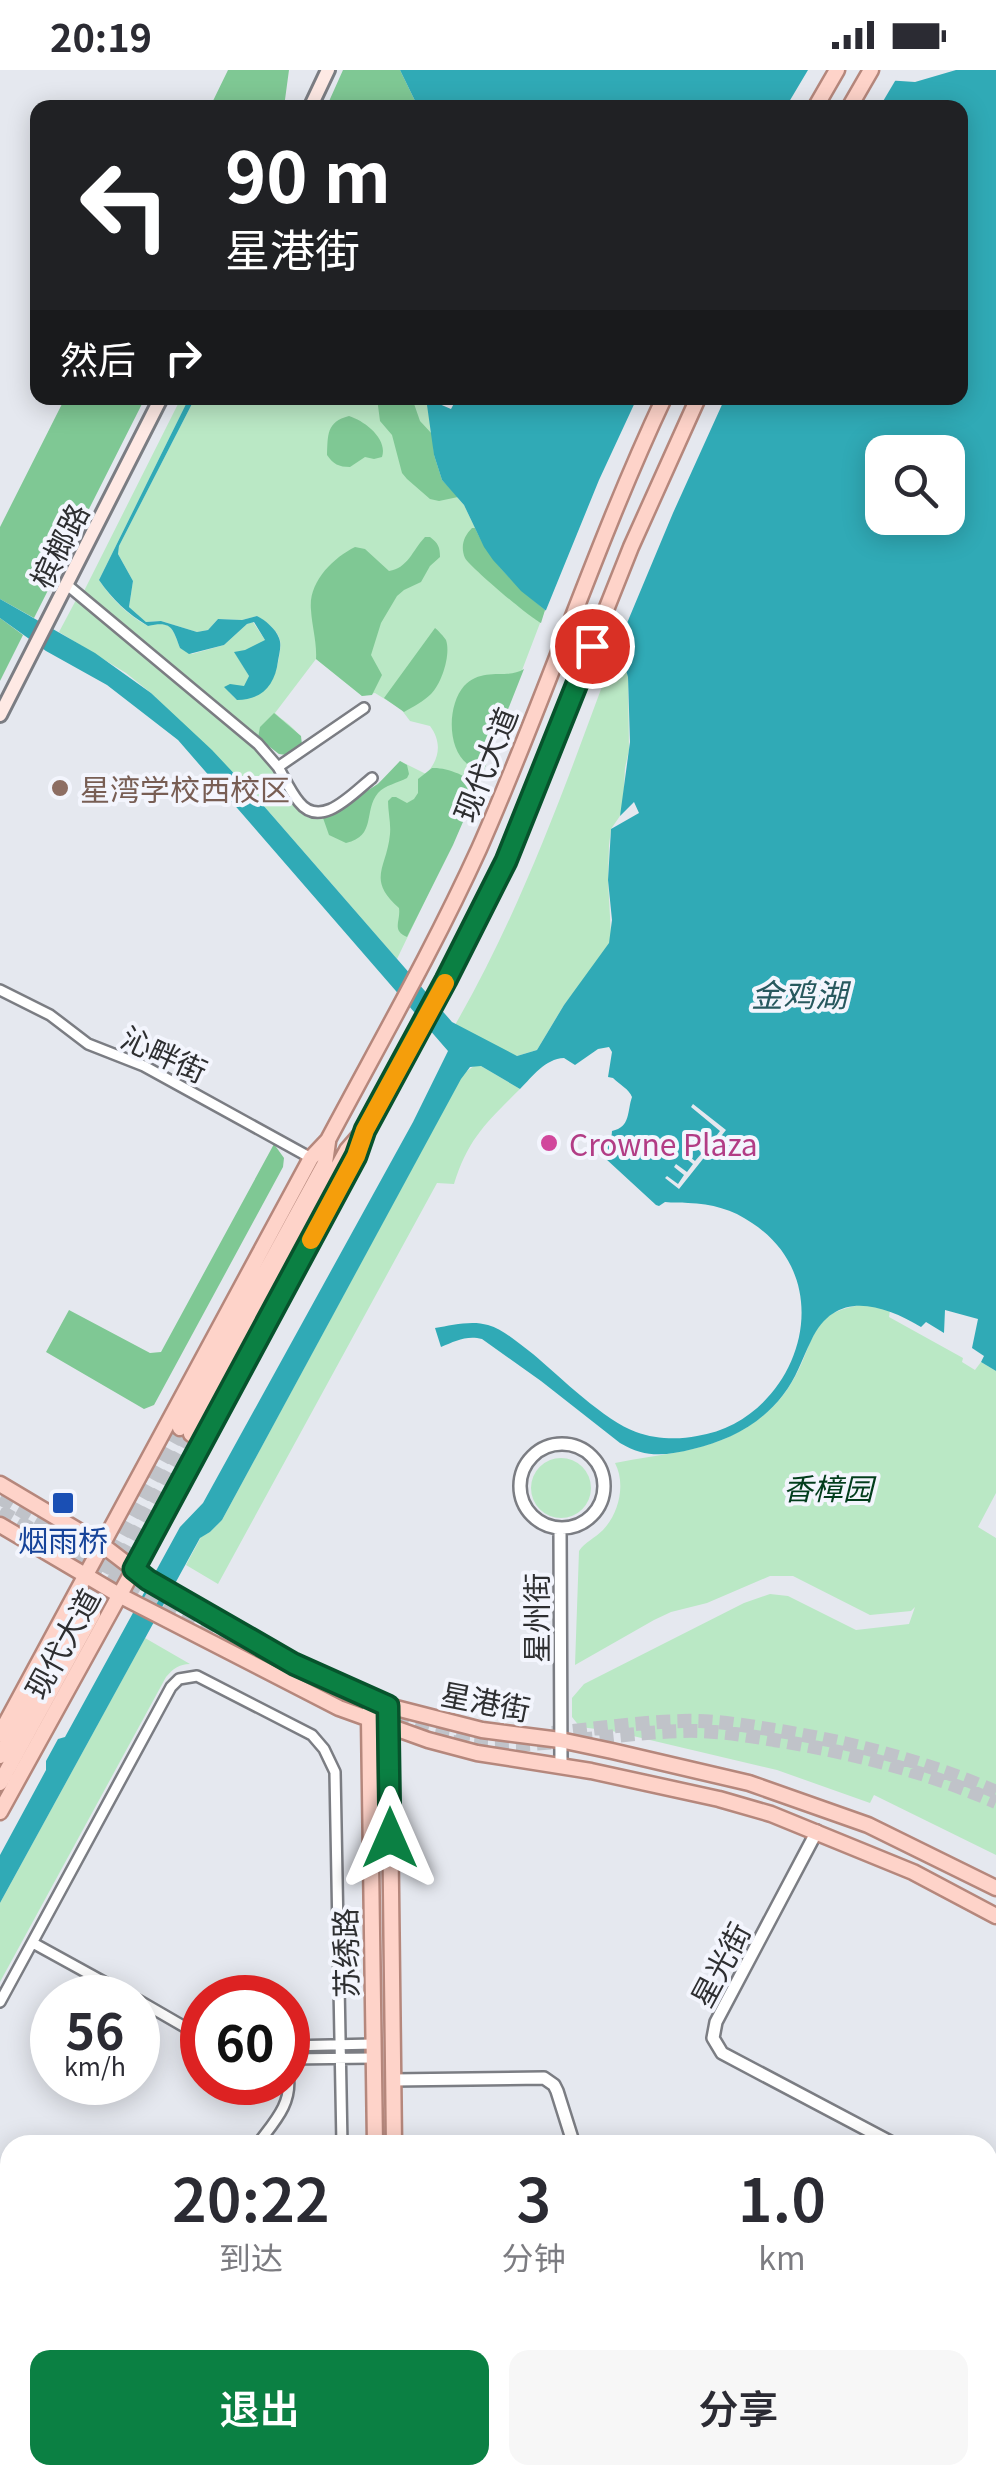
<!DOCTYPE html>
<html lang="zh">
<head>
<meta charset="utf-8">
<style>
	:root { --surface:#fff; --page:#f7f7f7; --text:#2b2b33; --muted:#7c7c81; --accent:#0b8043 }
	body { margin:0; font-family:Georgia,"Noto Sans SC",serif; background:var(--page); color:var(--text); height:100vh; display:flex; flex-direction:column; font-size:38px; white-space:nowrap }
	* { box-sizing:border-box; margin:0 }
	p { font-size:32px; color:var(--muted) }
	.icon { flex:none; width:55px; height:55px; fill:none; stroke:currentColor; stroke-width:2; stroke-linecap:round; stroke-linejoin:round }
	.map { position:relative; flex:1; overflow:hidden }
	.side { position:absolute; left:0px; top:2065px; width:998px; height:350px; display:flex; flex-direction:column; background:var(--surface); border-radius:30px 30px 0 0; box-shadow:0 5px 25px #0003 }
	.side>* { flex:none }
	.guide { position:absolute; left:30px; top:30px; width:938px; height:305px; border-radius:20px; box-shadow:0 5px 25px #0003; background:#202124; color:#fff; overflow:hidden }
	.fabs { position:absolute; left:865px; top:365px; display:grid; gap:20px }
	.fabs a { display:grid; place-items:center; width:100px; height:100px; border-radius:20px; background:var(--surface); box-shadow:0 5px 25px #0003; font-size:50px }
	.speed { position:absolute; left:30px; top:1905px; display:flex; gap:20px; font-size:50px; font-weight:700; text-align:center }
	.speed>* { display:grid; place-content:center; width:130px; height:130px; border-radius:50%; background:var(--surface); box-shadow:0 5px 25px #0003; line-height:1 }
	.speed small { font-size:25px; font-weight:400 }
	.speed .limit { border:15px solid #d22; background:#fff; color:#111 }
	.pin { position:absolute; display:grid; place-items:center; width:85px; height:85px; color:#fff; margin:-42px; border:5px solid #fff; border-radius:50%; box-shadow:0 2px 10px #0007 }
	.me { position:absolute; width:110px; margin:-55px; rotate:0deg; stroke-linejoin:round; filter:drop-shadow(0 0 8px #0008) }
	.turn { display:flex; align-items:center; gap:35px; height:210px; padding:0 30px; font-size:45px }
	.turn .icon { width:130px; height:130px; stroke-width:2.5 }
	.turn b { display:block; font-size:70px; line-height:85px }
	.then { display:flex; align-items:center; height:95px; padding:0 30px; background:#0003; gap:20px; font-size:38px }
	.eta { display:flex; justify-content:space-evenly; align-items:center; height:170px; text-align:center }
	.eta b { font-size:60px; font-weight:600; line-height:70px }
	.action { display:flex; gap:20px; margin-top:auto; padding:20px 30px }
	.action a { flex:1; height:115px; border-radius:20px; background:var(--accent); color:#fff; font-size:40px; font-weight:600; line-height:115px; text-align:center }
	.action a+a { background:var(--page); color:var(--text) }
	.status { display:flex; justify-content:space-between; align-items:center; height:70px; padding:0 50px; background:var(--surface); direction:ltr }
	.status svg { height:28px; fill:currentColor }
	.map>svg:first-child { display:block }
	.green { fill:#bae8c5 }
	.forest { fill:#7fc894 }
	.water { fill:#30aab6; fill-rule:evenodd }
	.pier { fill:#e5e8ef }
	.lines { fill:none; stroke-linecap:round; stroke-linejoin:round }
	.primary-tunnel { stroke:#c0c3c9; stroke-width:14; stroke-dasharray:14 7; stroke-linecap:butt }
	.minor-casing { stroke:#7b7d83; stroke-width:14 }
	.tertiary-casing { stroke:#7b7d83; stroke-width:16 }
	.secondary-casing { stroke:#7b7d83; stroke-width:18 }
	.primary-casing { stroke:#b5877c; stroke-width:19 }
	.minor { stroke:#fff; stroke-width:9 }
	.tertiary { stroke:#fff; stroke-width:11 }
	.secondary { stroke:#fee9e4; stroke-width:12 }
	.primary { stroke:#fed3c9; stroke-width:14 }
	.route-casing { stroke:#07532c; stroke-width:25 }
	.route { stroke:#0b8043; stroke-width:18 }
	.slow { stroke:#f59e0b; stroke-width:18 }
	.education-dot { fill:#8d6e63; stroke:#f3f5fd; stroke-width:4 }
	.hotel-dot { fill:#d1479c; stroke:#f3f5fd; stroke-width:4 }
	.transit-dot { fill:#1a4fb4; stroke:#f3f5fd; stroke-width:4 }
	.labels { text-anchor:middle; dominant-baseline:central; stroke-width:8; stroke-linejoin:round; paint-order:stroke }
	.street-label { font-size:30px; fill:#2e2f31; stroke:#f3f5fd }
	.education-label { font-size:30px; fill:#785e54; stroke:#f3f5fd; text-anchor:start }
	.hotel-label { font-size:30px; fill:#b23c85; stroke:#f3f5fd; text-anchor:start }
	.park-label { font-size:30px; font-style:italic; fill:#023d1c; stroke:#f3f5fd }
	.transit-label { font-size:30px; fill:#164399; stroke:#f3f5fd }
	.water-label { font-size:32px; font-style:italic; fill:#27585e; stroke:#f3f5fd }
</style>
</head>
<body>
<div class="status"><b>20:19</b><svg viewBox="0 0 49 12"><path d="M0 12V9h3v3zM5 12V6h3v6zM10 12V3h3v9zM15 12V0h3v12zM26 1h20v11H26zM47 4h2v5h-2z"/></svg></div>
<div class="map">
<svg width="996" height="2415" viewBox="0 0 996 2415">
	<rect width="100%" height="100%" fill="#e5e8ef"/>
	<path class="green" d="M181 328H189L99 510C112 529 127 545 148 556 171 549 173 559 180 578L192 584 224 575 247 554 253 552 265 570 263 573 236 584 249 606 245 616 229 622 236 629C264 630 275 612 279 587 280 581 281 576 280 570 277 559 265 551 257 546L242 550 218 549 208 560 197 562 161 551 146 552 129 537 133 511 118 484 119 476 195 328H427L434 385 442 410 464 435 484 477 493 490 521 521 545 540 469 739 397 889 256 727 151 623 126 603 59 562 76 530 251 674C259 682 266 689 272 698 283 714 294 749 317 749 330 749 342 738 352 731 370 720 387 709 400 691L426 704C440 689 442 672 430 656L410 651 401 639 375 623 362 626 316 589 275 643C285 653 301 660 302 675L285 685 279 684 84 521Z
		M614 584 625 597 628 607 629 680 625 698 623 737 620 746 611 759 609 775 608 810 611 865 608 879 564 935 537 980 517 986 511 985 455 955C523 837 567 711 614 584Z
		M474 996H481L520 1019C488 1051 468 1068 454 1114L437 1113 218 1514 186 1495 201 1467 210 1462 222 1450 463 1004Z
		M861 1235H874L890 1240 889 1247 963 1288 962 1292 975 1300 981 1292 996 1301V1423L978 1457 996 1468V1785L874 1725 870 1733 777 1700 612 1661 580 1657 572 1647V1628L584 1614 744 1533 770 1524 788 1526 856 1560 909 1554 915 1537 911 1541 870 1545 793 1506H770L707 1533 671 1542 654 1550 575 1595 579 1481C585 1472 595 1468 603 1460 619 1443 626 1414 615 1393 665 1383 714 1382 756 1351 778 1336 793 1314 803 1290 809 1275 814 1260 825 1249 835 1240 849 1237 861 1235Z
		M531 1418a30 30 0 1 1 60 0a30 30 0 1 1-60 0Z
		M145 1568 190 1594C179 1594 173 1599 166 1607L0 1912V1833Z"/>
	<path class="forest" d="M228 0H289L284 37H210Z
		M343 0H400L418 37 326 38Z
		M65 328H145L34 548 0 529V457Z
		M377 328H412L420 351 433 365 434 385 442 410 458 427 439 431 430 429 407 409 402 403 392 365 380 351Z
		M349 346C365 351 388 369 382 387L374 389 365 387 350 397C339 397 333 394 327 385 328 365 326 352 349 346Z
		M472 458H475C491 493 516 516 545 540L541 553C530 548 470 497 465 488 460 476 464 466 472 458Z
		M425 467H430C438 473 440 477 440 487L430 496 421 512 404 520 397 526 381 553 371 585 382 605 372 625 362 626 316 589C317 572 312 557 311 540 308 512 333 488 355 477L365 479 389 501C408 498 412 481 425 467Z
		M0 548 23 565 0 611Z
		M435 558C437 559 445 568 446 570 451 584 442 613 431 624 424 631 413 637 404 642L384 628Z
		M524 599 484 700C447 698 444 639 464 616 483 596 507 610 524 599Z
		M274 643 301 666 302 675 290 685 279 684 258 668 260 657Z
		M400 691 407 695 409 704 407 708C398 713 385 715 378 723 363 741 377 766 346 773L329 765 323 748 378 714Z
		M432 698C446 697 469 706 478 717L453 775 407 867C391 860 401 851 399 838 366 809 387 798 390 764 391 753 388 742 388 731L392 727H396L407 733 414 729 418 723V709Z
		M274 1074 284 1088 283 1097 154 1335 144 1339 46 1282 69 1240 150 1283 161 1282Z"/>
	<path class="water" d="M400 0H848L885 10 915 12 956 0H996V1301L981 1292 984 1286 972 1278 978 1249 945 1240 944 1263 926 1252 921 1257C882 1234 835 1219 811 1271 802 1289 796 1309 783 1325 761 1354 728 1371 693 1379 665 1386 645 1388 620 1373L541 1311 482 1269C467 1265 455 1271 441 1277L435 1258C452 1255 472 1250 488 1255 505 1260 519 1274 533 1284 560 1307 605 1351 636 1362 655 1369 678 1370 697 1366 796 1351 845 1214 752 1153 732 1139 712 1134 688 1133 680 1132 673 1133 665 1132L659 1136 656 1135 606 1089C604 1080 612 1071 612 1061 631 1057 627 1041 632 1027 629 1019 620 1015 613 1008L608 1007 612 982 609 977 598 979 575 995 564 988C545 989 533 1006 520 1019L481 996 470 997 461 1009 222 1450 210 1462 200 1468 0 1833V1785L46 1700V1691L58 1669 65 1667 180 1457 203 1433 413 1052 448 981 178 670 107 615 46 581 0 548V529L95 583 151 623 212 680 256 727 452 952 517 986 537 980 564 935 609 873 612 850 608 810 611 759 639 743 634 732 620 746 630 672 628 607 625 597 612 582 545 540 521 521 493 490 484 477 464 435 442 410 434 385 427 335 430 330 451 339 457 328H960V38L418 37ZM882 382H948V448H882Z
		M189 328H195L119 476 118 484 133 511 129 537 146 552 161 551 197 562 208 560 218 549 242 550 257 546C265 550 276 559 279 568 282 575 279 584 278 591 275 615 262 630 237 630L224 617 230 614 244 616 249 606 234 582 245 580 265 570 254 552 247 554 224 575 189 584 180 578C173 559 172 550 148 556 128 544 112 529 99 510Z"/>
	<path class="pier" d="M808 0H862L898 6 879 38 786 37Z
		M637 328H725L673 443 612 589 544 545 599 410Z
		M693 1034 726 1060 679 1119 665 1108 667 1106 678 1114 684 1105 674 1097 676 1094 687 1102 693 1094 683 1086 685 1083 695 1091 702 1083 692 1074 694 1072 704 1080 710 1073 700 1064 702 1062 713 1070 720 1061 691 1037Z"/>
	<g class="lines">
		<path class="primary-tunnel" d="M0 1428 138 1509
			M0 1441 237 1579
			M81 1538 180 1358
			M93 1544 191 1364
			M282 1593C345 1631 411 1661 486 1665
			M552 1663C596 1659 639 1652 682 1651 713 1650 744 1655 774 1660 850 1672 925 1691 996 1722
			M453 1672C530 1682 606 1663 683 1661 714 1660 744 1665 774 1670 851 1682 925 1701 996 1732"/>
		<defs>
			<path id="minor" d="M66 514 258 674 278 697 364 638
				M278 697C285 709 290 721 299 732 321 760 353 723 372 708
				M0 920 50 945 88 974 144 996 311 1088
				M33 1873 133 1928
				M138 1930 202 1967
				M0 1932 171 1617 179 1609 197 1606 312 1665 324 1679 335 1702 342 2075
				M288 1976 373 1974
				M288 1989 373 1988
				M257 2075C273 2053 293 2034 288 2005
				M0 2152 10 2158
				M0 2370 10 2367"/>
			<path id="tertiary" d="M520 1416a42 42 0 1 1 84 0a42 42 0 1 1-84 0Z
				M560 1458 561 1697
				M817 1761 716 1952 713 1968 722 1983 896 2075
				M393 2010 544 2008 554 2015 557 2021 574 2075
				M988 2124 996 2128
				M988 2294 996 2292
				M773 2405 789 2415"/>
			<path id="secondary" d="M310 38 328 0
				M0 645 161 328
				M0 2179 10 2185
				M0 2196 10 2201
				M385 2405 403 2415
				M412 2405 431 2415
				M639 2415 644 2405
				M665 2415 670 2405"/>
			<path id="primary" d="M815 38 837 0
				M849 38 871 0
				M180 1358 325 1093 328 1072
				M191 1364 347 1080 360 1065
				M0 1414 101 1474 148 1510 294 1593 371 1630 388 1636 482 1660 560 1670 612 1681 749 1713 868 1755 996 1818
				M0 1455 119 1525 339 1638 428 1670 477 1683 591 1701 719 1729 771 1744 913 1802 996 1846
				M371 1630 369 1649 375 2075
				M389 1652 394 2075
				M0 1664 311 1088 328 1070C379 974 434 878 479 779 545 630 595 475 664 328
				M0 1686 81 1538
				M0 1713 93 1544
				M0 1742 134 1499 357 1086 365 1060 447 910 506 791 631 477 698 328
				M257 2415 262 2405
				M281 2415 287 2405"/>
		</defs>
		<use href="#minor" class="minor-casing"/>
		<use href="#tertiary" class="tertiary-casing"/>
		<use href="#secondary" class="secondary-casing"/>
		<use href="#primary" class="primary-casing"/>
		<use href="#minor" class="minor"/>
		<use href="#tertiary" class="tertiary"/>
		<use href="#secondary" class="secondary"/>
		<use href="#primary" class="primary"/>
	</g>
	<g class="lines">
		<defs>
			<path id="route" d="M390 1768 388 1636 294 1594 148 1510 134 1499 356 1086 365 1060 446 910 506 791 592 576"/>
		</defs>
		<use href="#route" class="route-casing"/>
		<use href="#route" class="route"/>
		<path class="slow" d="M311 1170 356 1086 365 1060 445 913"/>
	</g>
	<circle class="education-dot" cx="60" cy="718" r="10"/>
	<circle class="hotel-dot" cx="549" cy="1073" r="10"/>
	<rect class="transit-dot" x="51" y="1421" width="24" height="24" rx="5"/>
	<g class="labels">
		<g class="street-label">
			<text transform="translate(58 475) rotate(-63)">槟榔路</text>
			<text transform="translate(484 694) rotate(-68)">现代大道</text>
			<text transform="translate(165 983) rotate(25)">沁畔街</text>
			<text transform="translate(535 1548) rotate(-90)">星州街</text>
			<text transform="translate(61 1573) rotate(-61)">现代大道</text>
			<text transform="translate(486 1630) rotate(11)">星港街</text>
			<text transform="translate(344 1883) rotate(-91)">苏绣路</text>
			<text transform="translate(719 1894) rotate(-62)">星光街</text>
		</g>
		<g class="education-label">
			<text x="80" y="718">星湾学校西校区</text>
		</g>
		<g class="hotel-label">
			<text x="569" y="1073">Crowne Plaza</text>
		</g>
		<g class="park-label">
			<text x="828" y="1417">香樟园</text>
		</g>
		<g class="transit-label">
			<text x="63" y="1469">烟雨桥</text>
		</g>
		<g class="water-label">
			<text x="799" y="923">金鸡湖</text>
		</g>
	</g>
</svg>
<div class="fabs">
<a><svg class="icon" aria-label="search" viewBox="0 0 24 24"><circle cx="10" cy="10" r="6"/><path d="M15 15l6 6"/></svg></a>
</div>
<div class="speed"><div>56<small>km/h</small></div><div class="limit">60</div></div>
<div class="pin" style="left:592px;top:576px;background:#d93025"><svg class="icon" aria-label="arrive" viewBox="0 0 24 24"><path d="M6 21V4h12l-3 4 3 4H6"/></svg></div>
<svg class="me" style="left:390px;top:1768px" viewBox="-20 -20 40 40"><path d="M0-17L14 15 0 8-14 15z" fill="#0b8043" stroke="#fff" stroke-width="4"/></svg>
<div class="guide">
<div class="turn"><svg class="icon" aria-label="left" viewBox="0 0 24 24"><path d="M17 20v-9H6M10 6l-5 5 5 5"/></svg><div><b>90 m</b>星港街</div></div>
<div class="then">然后<svg class="icon" aria-label="right" viewBox="0 0 24 24"><path d="M7 20v-9h11M14 6l5 5-5 5"/></svg></div>
</div>
<section class="side">
<div class="eta">
<div><b>20:22</b><p>到达</p></div>
<div><b>3</b><p>分钟</p></div>
<div><b>1.0</b><p>km</p></div>
</div>
<div class="action"><a>退出</a><a>分享</a></div>
</section>
</div>
</body>
</html>
